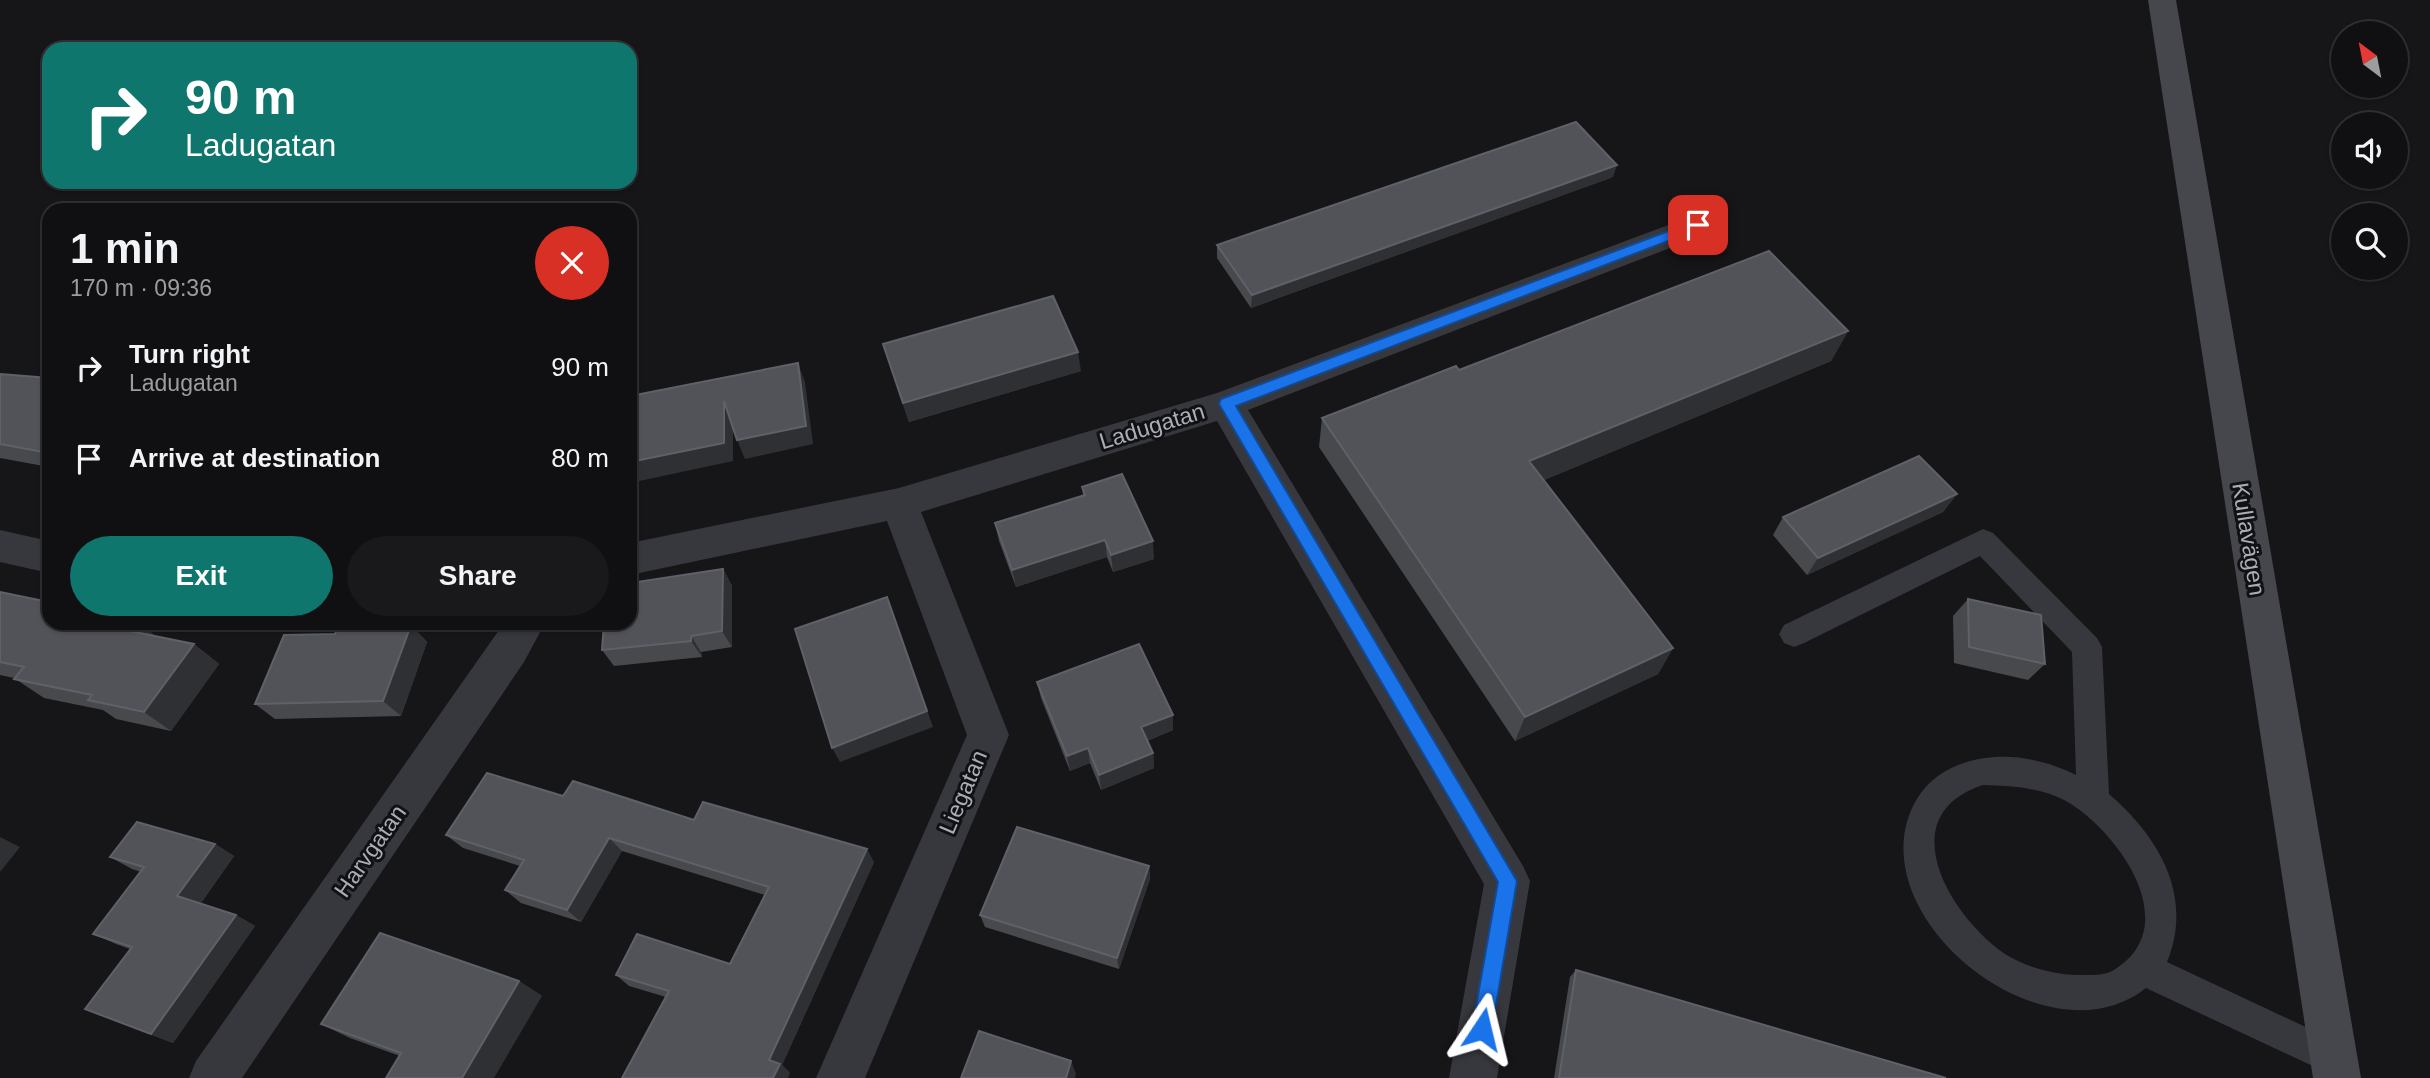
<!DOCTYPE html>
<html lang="en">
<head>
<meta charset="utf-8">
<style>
	:root { --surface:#101012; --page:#19191b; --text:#f1f3f6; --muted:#9c9d9f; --line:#303032; --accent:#0f766e }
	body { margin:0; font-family:Helvetica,sans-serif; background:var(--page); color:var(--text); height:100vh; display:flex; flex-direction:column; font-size:26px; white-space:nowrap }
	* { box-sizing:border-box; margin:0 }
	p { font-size:23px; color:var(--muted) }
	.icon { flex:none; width:38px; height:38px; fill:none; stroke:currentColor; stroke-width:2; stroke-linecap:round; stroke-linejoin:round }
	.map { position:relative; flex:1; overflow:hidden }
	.drawer { position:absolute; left:42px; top:203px; width:595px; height:427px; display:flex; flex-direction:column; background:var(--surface); border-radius:21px; box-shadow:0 2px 5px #0004,0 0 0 2px var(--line) }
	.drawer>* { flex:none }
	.banner { position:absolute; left:42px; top:42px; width:595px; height:147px; border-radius:21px; box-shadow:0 2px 5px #0004,0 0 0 2px var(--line); background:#0f766e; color:#fff; overflow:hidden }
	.needle { width:46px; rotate:328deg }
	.tools { position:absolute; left:2331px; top:21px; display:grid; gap:14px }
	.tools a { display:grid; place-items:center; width:77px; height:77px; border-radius:50%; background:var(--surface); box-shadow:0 2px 5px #0004,0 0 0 2px var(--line); font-size:35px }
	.pin { position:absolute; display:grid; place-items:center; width:60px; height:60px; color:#fff; margin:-30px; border-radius:14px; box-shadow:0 4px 10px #0006 }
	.me { position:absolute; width:77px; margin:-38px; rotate:10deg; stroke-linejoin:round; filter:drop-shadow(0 0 5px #0008) }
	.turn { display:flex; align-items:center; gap:24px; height:147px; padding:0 28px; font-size:32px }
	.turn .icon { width:91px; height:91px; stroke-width:2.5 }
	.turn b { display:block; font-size:49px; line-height:60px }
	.round { display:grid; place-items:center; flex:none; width:74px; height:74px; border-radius:37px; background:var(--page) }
	.head { display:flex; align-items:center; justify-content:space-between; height:119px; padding:0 28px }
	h1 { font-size:42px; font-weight:600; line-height:52px }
	.button { display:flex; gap:14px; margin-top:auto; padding:14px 28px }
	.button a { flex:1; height:80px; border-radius:42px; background:var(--accent); color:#fff; font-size:28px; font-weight:600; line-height:80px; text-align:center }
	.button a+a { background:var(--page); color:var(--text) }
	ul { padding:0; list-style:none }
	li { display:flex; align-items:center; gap:21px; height:91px; padding:0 28px }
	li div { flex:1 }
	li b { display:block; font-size:26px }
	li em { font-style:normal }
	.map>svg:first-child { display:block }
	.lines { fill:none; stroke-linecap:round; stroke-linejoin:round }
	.lane { fill:#37383d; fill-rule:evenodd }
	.street { fill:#37383d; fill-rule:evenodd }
	.secondary { fill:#45474d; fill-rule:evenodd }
	.wall { fill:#47494d }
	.shaded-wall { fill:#2f3033 }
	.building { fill:#525359; stroke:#5f6168; stroke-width:2 }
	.route { fill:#1a73e8; stroke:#114b97; stroke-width:2 }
	.labels { text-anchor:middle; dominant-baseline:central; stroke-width:6; stroke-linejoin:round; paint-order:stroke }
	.street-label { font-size:23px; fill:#a8adb8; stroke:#111113 }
</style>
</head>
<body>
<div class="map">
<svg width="2430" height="1078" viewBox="0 0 2430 1078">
	<rect width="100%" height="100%" fill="#161618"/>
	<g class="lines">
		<path class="lane" d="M1983 529 1993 533 2097 638 2102 647 2109 794C2159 837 2194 896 2167 962L2346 1046 2352 1058 2346 1070 2334 1076 2146 988C2047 1067 1859 919 1913 806 1923 786 1938 773 1958 765 1997 750 2040 757 2076 775L2072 652 1980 556 1804 643 1794 647 1784 643 1779 634 1784 625ZM1983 785C2012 786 2040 787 2066 801 2117 830 2188 927 2112 971 2103 976 2086 975 2076 975 2051 974 2026 967 2005 954 1951 917 1889 816 1983 785Z"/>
		<path class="street" d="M1698 214 1709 217 1714 225 1709 233 1248 410 1523 866 1530 881 1497 1078H1449L1484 884 1217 421 921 512 1009 735 865 1078H816L967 735 887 521 630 575V543L899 488 1217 393Z
			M0 530 49 541V573L0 562Z
			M504 623H545L524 662 242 1078H189L196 1061Z"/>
		<path class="secondary" d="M2148 0H2176L2361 1078H2313Z"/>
	</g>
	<path class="wall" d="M1613 177 1251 308 1217 258V245Z
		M1848 331 1831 361 1544 480 1673 648 1658 674 1515 741 1319 447 1322 418 1459 370Z
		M883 344 1081 371 909 422Z
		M0 374 49 378V467L0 458Z
		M1082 487 1154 559 1113 572 1107 557 1016 587 999 541 995 523 1083 496Z
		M1957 494 1943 512 1807 575 1773 535 1783 517Z
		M723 569 732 586V647L701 652 702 657 614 666 602 650Z
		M0 592 157 637 194 644 219 664 171 731 116 719 103 710 44 698 14 678 0 675Z
		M1968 599 2045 664 2028 680 1954 663 1953 616Z
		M411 625 427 642 401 716 275 719 255 704 335 634Z
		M1037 682 1173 715V730L1147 741 1153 753 1154 768 1101 790 1090 763 1070 771 1041 698Z
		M563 796 694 820 874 862 782 1065 790 1073 666 997 629 986 616 975 730 964 765 895 622 851 581 922 521 903 505 890 520 866 463 848 446 835Z
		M215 844 234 856 201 903 236 915 255 926 173 1043 85 1009 130 949 116 944 93 934 141 872 132 869 110 857Z
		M1149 866 1150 879 1119 969 985 927 980 915Z
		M1576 970 1946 1078H1554L1570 977Z
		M519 981 542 996 400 1056 350 1038 321 1024Z"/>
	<path class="shaded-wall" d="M1617 165 1613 177 1251 308 1252 295Z
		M1848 331 1831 361 1520 490 1529 461Z
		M1078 352 1081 371 909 422 903 403Z
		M798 363 805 382 813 444 745 459 737 440Z
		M724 401 733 419V461L630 483V462Z
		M1957 494 1943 512 1807 575 1818 558Z
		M1105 540 1107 557 1016 587 1012 570Z
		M1153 541 1154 559 1113 572 1111 555Z
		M723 569 732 586V647L722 631Z
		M893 614 933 727 840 762 832 748Z
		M131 623H139L160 639 125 630Z
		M411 625 427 642 401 716 383 701Z
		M691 636 701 652 702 657 691 641Z
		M194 644 219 664 171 731 144 712Z
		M1673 648 1658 674 1515 741 1525 717Z
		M1173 715V730L1143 742 1141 727Z
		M1088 748 1090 763 1070 771 1067 756Z
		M1153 753 1154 768 1101 790 1099 775Z
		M0 837 20 847 0 872Z
		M609 838 622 851 581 922 567 910Z
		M215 844 234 856 198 907 177 896Z
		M867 849 874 862 782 1065 790 1073 788 1078H773L769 1060Z
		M1149 866 1150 879 1119 969 1117 958Z
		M236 915 255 926 173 1043 151 1034Z
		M519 981 542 996 494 1078H462Z
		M1071 1061 1076 1074 1075 1078H1066Z"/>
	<path class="building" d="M1576 122 1617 165 1252 295 1217 245Z
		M1769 251 1848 331 1529 461 1673 648 1525 717 1322 418 1456 366 1459 370Z
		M1053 296 1078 352 903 403 883 344Z
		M798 363 806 426 737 440 724 401V443L630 462V396Z
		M0 374 49 378V453L0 444Z
		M1919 456 1957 494 1818 558 1783 517Z
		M1122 474 1153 541 1111 555 1105 540 1012 570 995 523 1085 495 1082 487Z
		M723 569 722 631 691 636V641L602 650 604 623H630V583Z
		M0 592 49 602V623H131L125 630 194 644 144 712 88 700 92 695 14 679 24 667 0 662Z
		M887 597 927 711 832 748 795 629Z
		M1968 599 2041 615 2045 664 1969 647Z
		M411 625 383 701 255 704 284 635 335 634 338 626Z
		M1139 644 1173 715 1141 727 1153 753 1099 775 1088 748 1067 756 1037 682Z
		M487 773 563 796 573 781 694 820 703 802 867 849 769 1060 780 1064 773 1078H622L669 991 616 975 637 934 730 964 769 887 609 838 567 910 505 890 524 860 446 835Z
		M137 822 215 844 177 896 236 915 151 1034 85 1009 132 947 93 934 144 867 110 857Z
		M1017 827 1149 866 1117 958 980 915Z
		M380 933 519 981 462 1078H386L401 1053 321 1024Z
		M1576 970 1946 1078H1559Z
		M979 1031 1071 1061 1066 1078H961Z"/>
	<path class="route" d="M1698 220 1704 225 1702 228 1236 406 1517 881 1492 1029 1489 1036 1482 1039 1475 1036 1472 1029 1498 882 1219 404 1221 399Z"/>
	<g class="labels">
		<g class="street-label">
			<text transform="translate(1152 426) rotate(-17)">Ladugatan</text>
			<text transform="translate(2249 539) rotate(81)">Kullavägen</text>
			<text transform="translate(963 792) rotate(-67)">Liegatan</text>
			<text transform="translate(370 851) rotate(-55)">Harvgatan</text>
		</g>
	</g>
</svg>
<div class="tools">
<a><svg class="needle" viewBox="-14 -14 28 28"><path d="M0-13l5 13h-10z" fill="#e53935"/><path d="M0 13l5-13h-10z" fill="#9c9d9f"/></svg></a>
<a><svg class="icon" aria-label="sound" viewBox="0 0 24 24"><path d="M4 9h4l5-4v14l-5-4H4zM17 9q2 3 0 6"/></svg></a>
<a><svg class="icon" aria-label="search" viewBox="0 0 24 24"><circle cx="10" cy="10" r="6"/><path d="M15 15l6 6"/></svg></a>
</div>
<div class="pin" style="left:1698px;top:225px;background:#d93025"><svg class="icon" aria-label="arrive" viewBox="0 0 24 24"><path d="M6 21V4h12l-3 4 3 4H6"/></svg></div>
<svg class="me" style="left:1482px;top:1029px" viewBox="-20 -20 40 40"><path d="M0-17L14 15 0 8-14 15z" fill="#1a73e8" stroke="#fff" stroke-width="4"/></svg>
<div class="banner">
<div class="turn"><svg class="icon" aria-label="right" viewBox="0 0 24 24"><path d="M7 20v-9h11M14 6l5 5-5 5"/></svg><div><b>90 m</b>Ladugatan</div></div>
</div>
<section class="drawer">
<div class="head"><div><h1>1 min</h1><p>170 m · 09:36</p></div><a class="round" style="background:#d93025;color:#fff"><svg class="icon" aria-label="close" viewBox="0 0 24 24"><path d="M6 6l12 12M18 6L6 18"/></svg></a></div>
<ul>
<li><svg class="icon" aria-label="right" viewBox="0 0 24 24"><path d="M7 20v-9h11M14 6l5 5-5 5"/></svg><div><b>Turn right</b><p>Ladugatan</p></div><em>90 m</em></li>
<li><svg class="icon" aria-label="arrive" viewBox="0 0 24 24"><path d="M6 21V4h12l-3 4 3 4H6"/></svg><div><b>Arrive at destination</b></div><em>80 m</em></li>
</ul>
<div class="button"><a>Exit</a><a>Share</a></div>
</section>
</div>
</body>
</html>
